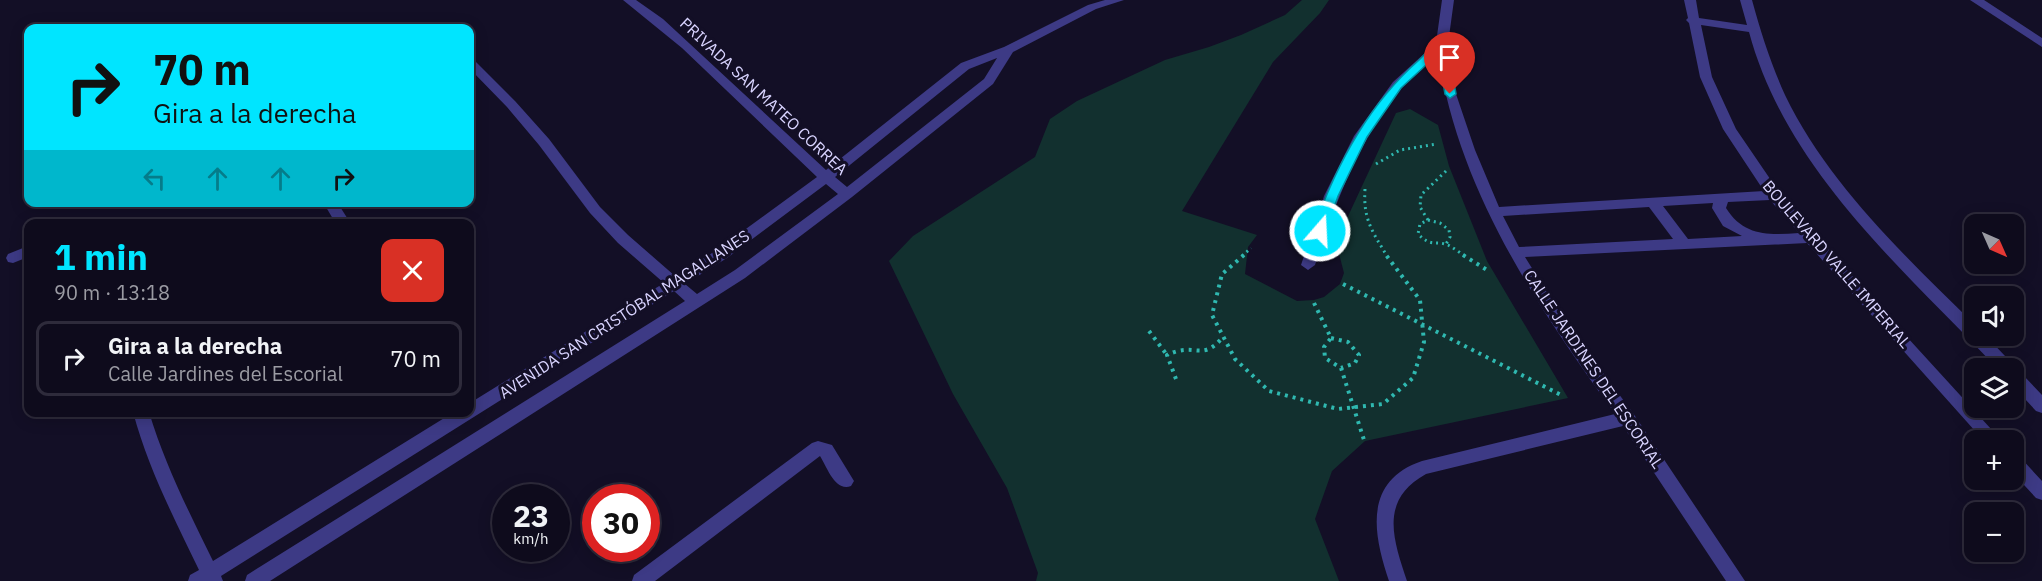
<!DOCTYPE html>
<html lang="es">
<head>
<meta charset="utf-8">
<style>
	:root { --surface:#0e0b1c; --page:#1c1929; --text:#f1f3f6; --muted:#9b9ba3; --line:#2e2b3b; --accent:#00e5ff }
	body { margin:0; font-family:"IBM Plex Sans",sans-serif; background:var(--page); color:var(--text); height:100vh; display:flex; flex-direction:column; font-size:22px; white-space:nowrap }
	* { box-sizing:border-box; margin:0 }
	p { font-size:20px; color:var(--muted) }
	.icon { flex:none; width:33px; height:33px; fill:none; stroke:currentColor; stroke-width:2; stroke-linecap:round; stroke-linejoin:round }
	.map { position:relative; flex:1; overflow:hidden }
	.drawer { position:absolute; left:24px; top:219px; width:450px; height:198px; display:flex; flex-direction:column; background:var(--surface); border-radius:12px; box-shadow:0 3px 15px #0003,0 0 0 2px var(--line) }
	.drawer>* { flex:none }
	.top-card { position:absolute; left:24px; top:24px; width:450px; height:183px; border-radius:12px; box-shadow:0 3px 15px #0003,0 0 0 2px var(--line); background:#00e5ff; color:#111; overflow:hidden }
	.needle { width:39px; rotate:135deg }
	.tools { position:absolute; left:1964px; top:214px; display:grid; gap:12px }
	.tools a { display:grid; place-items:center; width:60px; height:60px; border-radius:12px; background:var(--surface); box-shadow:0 3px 15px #0003,0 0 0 2px var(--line); font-size:30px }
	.speed { position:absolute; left:492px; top:484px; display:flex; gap:12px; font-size:30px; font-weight:700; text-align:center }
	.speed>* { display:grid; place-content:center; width:78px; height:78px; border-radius:50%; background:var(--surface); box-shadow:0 3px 15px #0003,0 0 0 2px var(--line); line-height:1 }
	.speed small { font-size:15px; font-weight:400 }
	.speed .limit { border:9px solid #d22; background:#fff; color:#111 }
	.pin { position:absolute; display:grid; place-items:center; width:51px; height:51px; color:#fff; margin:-62px -26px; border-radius:50% 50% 50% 0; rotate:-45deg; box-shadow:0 0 6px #0007 }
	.pin .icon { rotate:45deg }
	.me { position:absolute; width:66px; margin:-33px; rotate:19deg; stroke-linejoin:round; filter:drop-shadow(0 0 4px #0008) }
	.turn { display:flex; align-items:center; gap:21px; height:126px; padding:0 30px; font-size:27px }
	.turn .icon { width:78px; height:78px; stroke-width:2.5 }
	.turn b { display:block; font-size:42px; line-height:51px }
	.lanes { display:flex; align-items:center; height:57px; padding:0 30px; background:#0003; justify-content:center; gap:30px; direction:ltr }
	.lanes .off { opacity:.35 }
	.round { display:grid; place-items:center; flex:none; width:63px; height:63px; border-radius:12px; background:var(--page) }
	.summary { display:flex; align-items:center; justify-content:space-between; height:102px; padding:0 30px }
	h1 { font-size:36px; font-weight:700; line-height:45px; color:var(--accent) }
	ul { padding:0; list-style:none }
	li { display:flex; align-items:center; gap:18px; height:75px; margin:0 12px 9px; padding:0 18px; border:3px solid var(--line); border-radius:12px }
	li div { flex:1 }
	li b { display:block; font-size:22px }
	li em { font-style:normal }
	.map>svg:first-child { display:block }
	.green { fill:#12302f }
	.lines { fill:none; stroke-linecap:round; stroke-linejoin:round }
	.path-far1 { stroke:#2fb8b0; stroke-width:3; stroke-dasharray:2 4; stroke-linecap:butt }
	.path { stroke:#2fb8b0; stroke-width:4; stroke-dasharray:3 5; stroke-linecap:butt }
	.street { fill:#3d3a85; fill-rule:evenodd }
	.route { fill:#00e5ff; stroke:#0095a6; stroke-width:1.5 }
	.labels { text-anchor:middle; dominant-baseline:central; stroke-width:6; stroke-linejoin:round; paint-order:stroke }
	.street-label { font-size:16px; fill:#d9d4ff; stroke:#130f26 }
</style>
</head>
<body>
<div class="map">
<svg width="2042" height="581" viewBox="0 0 2042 581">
	<rect width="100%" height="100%" fill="#130f26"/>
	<path class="green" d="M1302 0H1329L1320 13 1273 62 1182 211 1257 235 1248 247 1245 274 1297 301 1314 300 1324 297 1340 284 1344 273 1336 242 1396 113 1410 109 1438 125 1449 166 1487 261 1568 398 1365 441 1332 471 1315 519 1339 581H1036L1038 573 1007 488 953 394 889 261 913 236 1035 157 1050 119 1077 101 1165 60 1209 47 1241 35 1285 15Z"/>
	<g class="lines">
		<path class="path-far1" d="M1376 164 1400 150 1437 144
			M1446 171 1421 195 1420 207 1428 220 1420 224 1418 234C1432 248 1435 240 1448 245 1454 248 1460 253 1465 256
			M1365 189C1363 219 1372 231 1387 256
			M1428 220 1440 223 1449 230 1450 237 1446 244
			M1242 256 1251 248"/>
		<path class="path" d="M1244 255 1222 274 1212 315 1235 359 1269 391 1338 409 1383 404 1413 378 1424 342 1420 300 1386 255
			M1463 255 1487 270
			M1343 284 1563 396
			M1314 303 1331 338 1324 347 1325 358 1341 368 1364 440
			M1149 331 1167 355
			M1331 338 1348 342 1359 355 1355 363 1341 368
			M1176 379 1167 355C1196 341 1201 363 1223 337"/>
		<path class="street" d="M623 0H636L663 19 826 170 961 63 1004 47 1088 5 1105 0H1124L1096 9 1013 52 993 84 852 197 745 278 270 581H245L247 575 685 301 674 291 221 576 223 581H188L190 575 199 570C174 518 148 468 133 412H149C165 465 189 512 213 561L454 412H470V403L664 283 618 243 590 213 539 145 507 107 470 69V59L474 60 515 101 549 139 600 207 628 235 675 276 717 250 817 177 682 48ZM997 58 984 79 847 187 835 177 969 69ZM826 184 838 194 735 270 697 294 685 284 727 258Z
			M1442 0H1454L1448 44 1456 94 1475 150 1499 207 1764 191 1723 129 1700 77 1689 23 1686 20 1688 18 1684 0H1696L1699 18 1747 25 1740 0H1752C1761 33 1771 64 1785 95 1828 184 1905 256 1974 324V336H1986L2042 395V413L2036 411 2013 386V369H1998C1904 270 1786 170 1749 32L1701 25 1712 77 1736 129 1779 192 1875 302 2002 441H1984L1807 243 1525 257 1568 326 1633 413 1745 581H1726L1623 426 1426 474C1379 500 1393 539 1407 581H1389C1373 534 1363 481 1422 461L1615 414C1536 305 1459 191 1438 54 1426 66 1411 76 1401 89 1358 141 1336 202 1315 265L1308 270 1301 265 1324 196 1354 136 1393 82 1436 43ZM1770 200 1799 233C1770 235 1744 237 1726 208L1728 202ZM1713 203 1712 208 1723 226 1742 236 1688 239 1663 206ZM1649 207 1673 239 1519 247 1503 216Z
			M1970 0H1984L2042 38V47Z
			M323 202H337L351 224H336Z
			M28 246V257L13 263 8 262 6 258 8 254Z
			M818 441 832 445 854 481 851 486C835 492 827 467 820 456L655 581H632L634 575 812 443Z
			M2013 454 2019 456 2042 481V500L2036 498 2013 473Z"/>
	</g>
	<path class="route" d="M1442 41 1448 44 1456 94 1450 98 1445 94 1438 54 1401 88 1367 137 1338 196 1326 231 1320 235 1315 234 1313 231C1335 167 1367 106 1418 61 1425 54 1433 44 1442 41Z"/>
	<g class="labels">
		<g class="street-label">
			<text transform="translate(764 96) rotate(43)">PRIVADA SAN MATEO CORREA</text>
			<text transform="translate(1837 264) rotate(49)">BOULEVARD VALLE IMPERIAL</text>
			<text transform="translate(624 314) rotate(-33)">AVENIDA SAN CRISTÓBAL MAGALLANES</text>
			<text transform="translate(1594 369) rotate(56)">CALLE JARDINES DEL ESCORIAL</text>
		</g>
	</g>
</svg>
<div class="tools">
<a><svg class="needle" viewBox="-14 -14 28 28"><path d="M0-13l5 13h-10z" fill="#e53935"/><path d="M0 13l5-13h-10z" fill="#9b9ba3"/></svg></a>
<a><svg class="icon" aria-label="sound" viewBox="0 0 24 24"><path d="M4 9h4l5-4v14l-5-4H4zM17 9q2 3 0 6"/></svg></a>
<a><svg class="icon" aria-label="layers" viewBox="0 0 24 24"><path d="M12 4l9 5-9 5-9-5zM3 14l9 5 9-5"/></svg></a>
<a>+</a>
<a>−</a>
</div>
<div class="speed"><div>23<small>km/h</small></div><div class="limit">30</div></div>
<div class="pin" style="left:1450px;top:94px;background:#d93025"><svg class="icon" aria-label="arrive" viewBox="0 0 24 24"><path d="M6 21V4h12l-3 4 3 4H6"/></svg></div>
<svg class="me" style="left:1320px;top:231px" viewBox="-20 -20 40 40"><circle r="17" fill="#00e5ff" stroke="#fff" stroke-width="3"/><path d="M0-11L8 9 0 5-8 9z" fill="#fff"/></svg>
<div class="top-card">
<div class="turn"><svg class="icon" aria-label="right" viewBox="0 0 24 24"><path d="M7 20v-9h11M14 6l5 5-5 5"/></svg><div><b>70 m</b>Gira a la derecha</div></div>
<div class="lanes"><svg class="icon off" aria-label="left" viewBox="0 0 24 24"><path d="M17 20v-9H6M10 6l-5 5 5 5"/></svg><svg class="icon off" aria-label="ahead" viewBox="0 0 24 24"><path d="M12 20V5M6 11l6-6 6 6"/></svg><svg class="icon off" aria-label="ahead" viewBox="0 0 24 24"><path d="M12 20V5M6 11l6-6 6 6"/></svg><svg class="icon" aria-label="right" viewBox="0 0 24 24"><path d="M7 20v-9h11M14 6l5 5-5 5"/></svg></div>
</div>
<section class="drawer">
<div class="summary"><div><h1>1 min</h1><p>90 m · 13:18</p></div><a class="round" style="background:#d93025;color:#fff"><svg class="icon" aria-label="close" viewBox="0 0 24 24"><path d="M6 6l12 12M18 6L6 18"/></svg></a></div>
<ul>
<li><svg class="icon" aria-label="right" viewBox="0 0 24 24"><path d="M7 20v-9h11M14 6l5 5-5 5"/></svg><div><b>Gira a la derecha</b><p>Calle Jardines del Escorial</p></div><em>70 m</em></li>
</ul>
</section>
</div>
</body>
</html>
